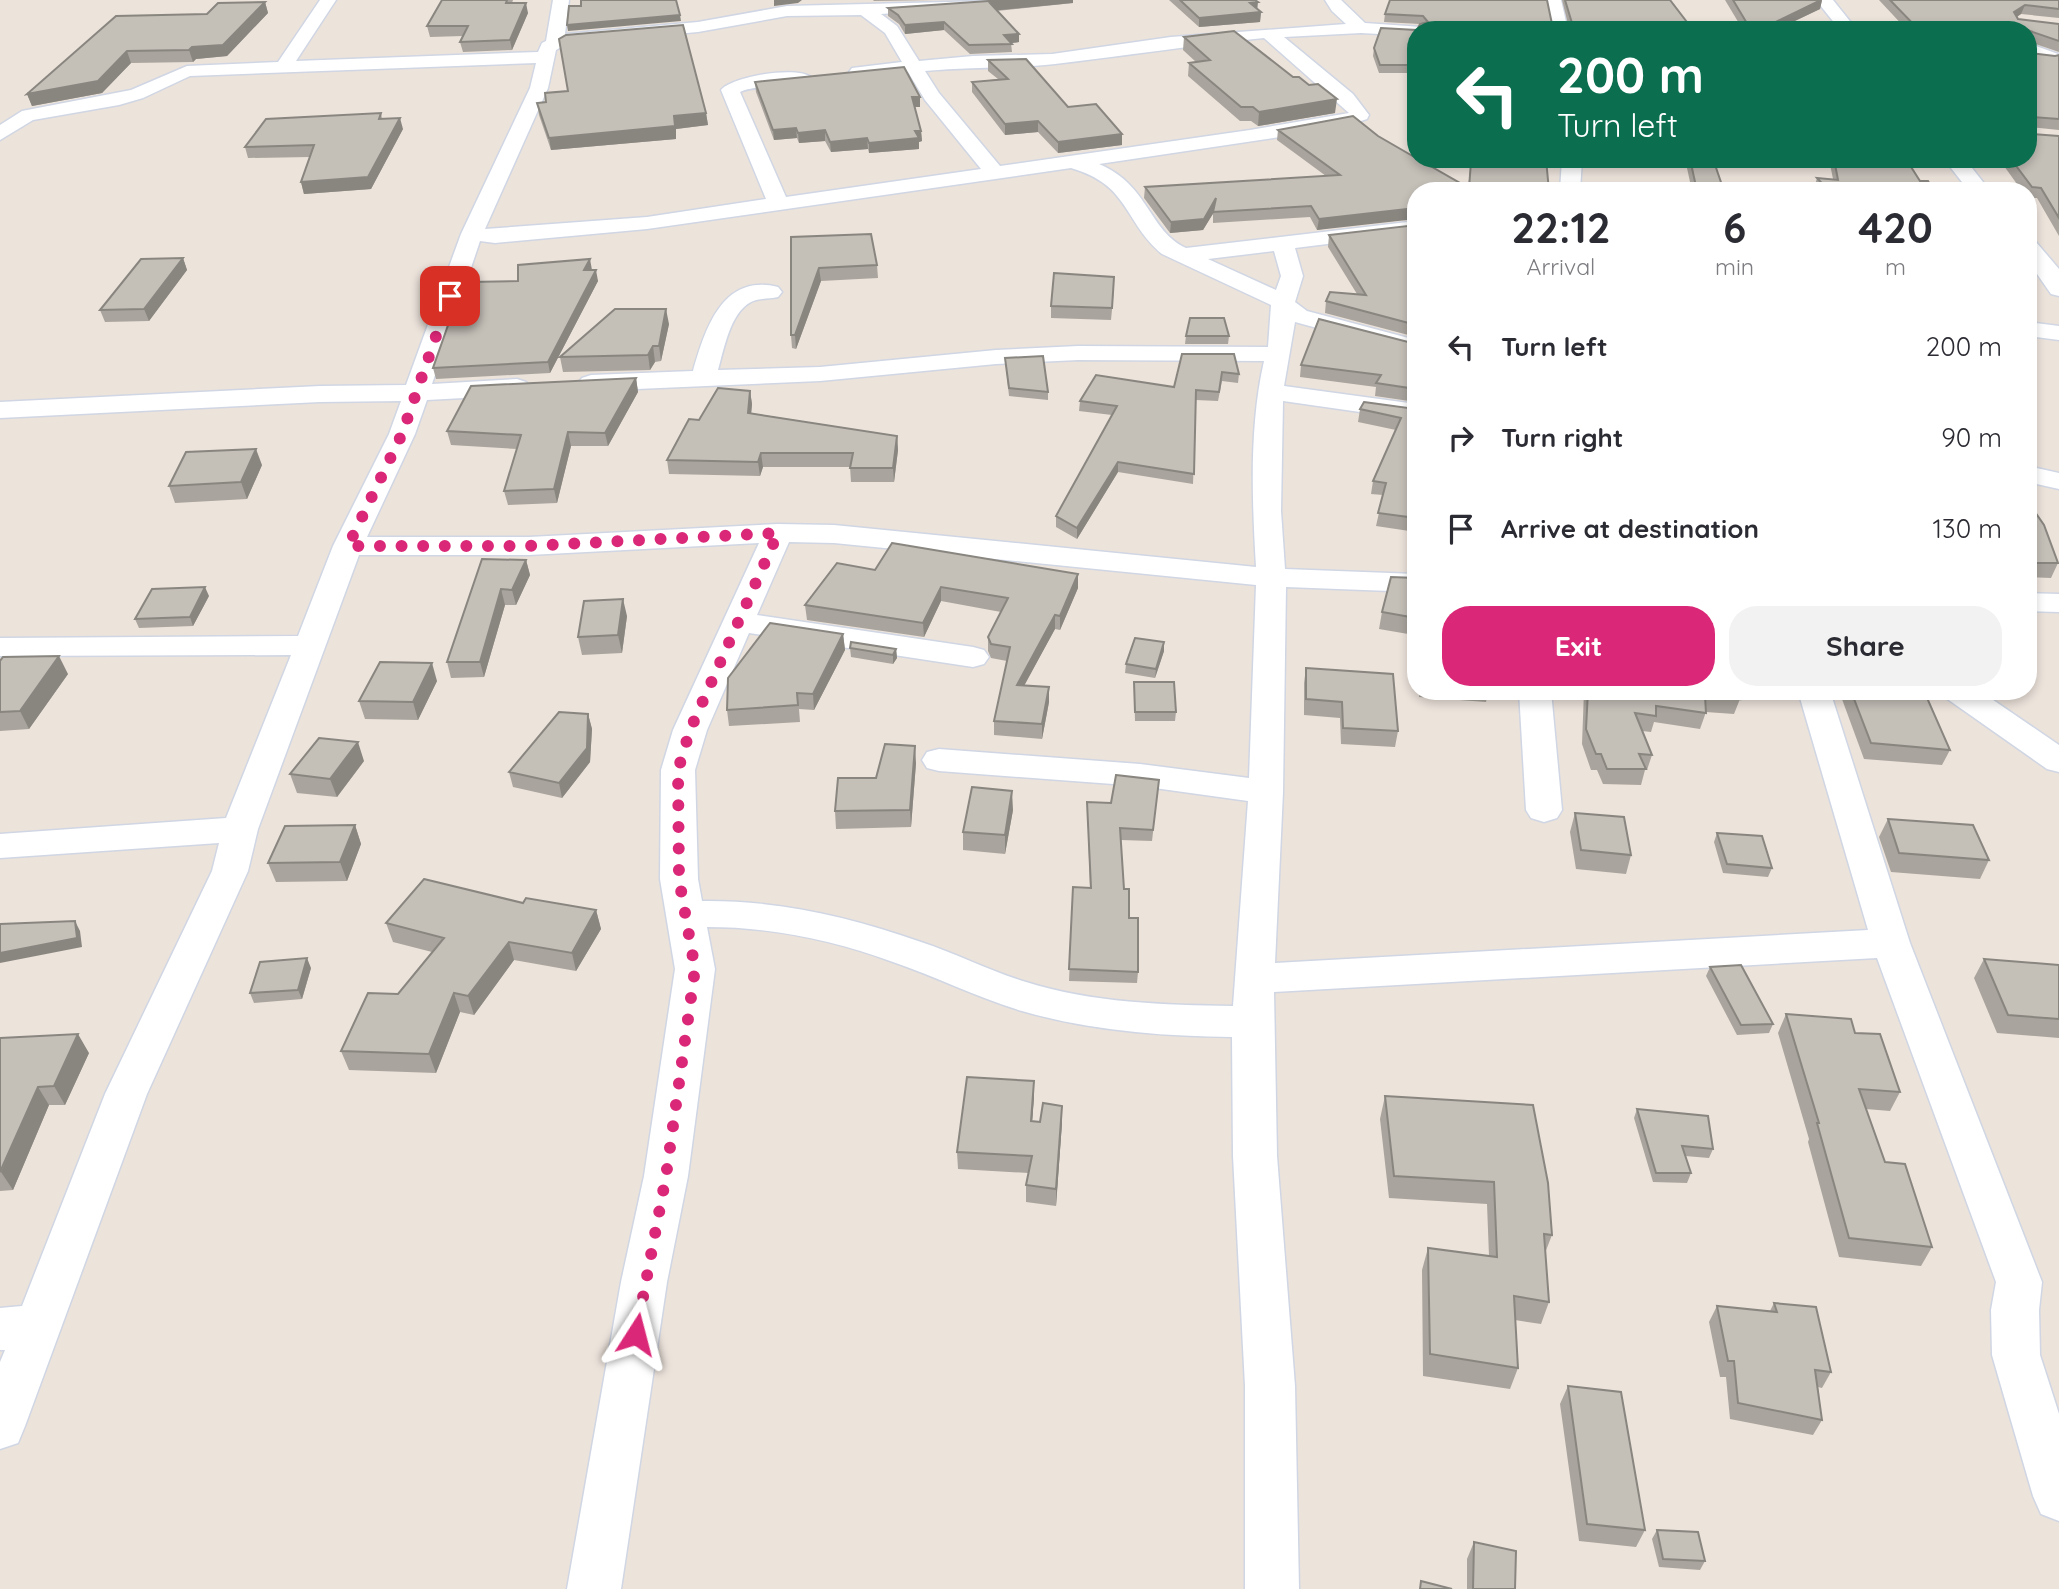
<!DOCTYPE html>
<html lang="en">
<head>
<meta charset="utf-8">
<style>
	:root { --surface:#fff; --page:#f2f2f3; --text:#2b2b33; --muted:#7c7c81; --accent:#db2777 }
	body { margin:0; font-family:Quicksand,sans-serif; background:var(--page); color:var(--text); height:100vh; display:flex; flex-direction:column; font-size:26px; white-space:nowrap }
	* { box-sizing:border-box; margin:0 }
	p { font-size:23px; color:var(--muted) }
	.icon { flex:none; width:38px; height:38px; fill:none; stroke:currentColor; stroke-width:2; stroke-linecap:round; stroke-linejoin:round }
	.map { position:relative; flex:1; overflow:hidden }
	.side { position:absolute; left:1407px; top:182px; width:630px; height:518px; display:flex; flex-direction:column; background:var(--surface); border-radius:28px; box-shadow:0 4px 10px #0003 }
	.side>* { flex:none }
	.top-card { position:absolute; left:1407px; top:21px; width:630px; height:147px; border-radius:28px; box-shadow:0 4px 10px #0003; background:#0b6e4f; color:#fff; overflow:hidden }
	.pin { position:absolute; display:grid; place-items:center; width:60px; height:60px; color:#fff; margin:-30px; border-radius:14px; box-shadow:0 4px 10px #0006 }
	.me { position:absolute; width:77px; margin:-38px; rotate:9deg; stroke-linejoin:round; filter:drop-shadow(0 0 5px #0008) }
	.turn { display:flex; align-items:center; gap:24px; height:147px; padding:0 35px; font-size:32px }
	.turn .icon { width:91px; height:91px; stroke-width:2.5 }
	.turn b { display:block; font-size:49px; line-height:60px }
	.eta { display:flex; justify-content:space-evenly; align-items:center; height:119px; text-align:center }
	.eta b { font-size:42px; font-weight:700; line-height:49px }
	.cta { display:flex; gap:14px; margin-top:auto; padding:14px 35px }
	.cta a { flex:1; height:80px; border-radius:28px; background:var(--accent); color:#fff; font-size:28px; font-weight:700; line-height:80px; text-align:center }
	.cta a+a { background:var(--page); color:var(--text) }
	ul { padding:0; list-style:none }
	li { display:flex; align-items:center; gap:21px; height:91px; padding:0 35px }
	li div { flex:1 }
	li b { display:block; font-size:26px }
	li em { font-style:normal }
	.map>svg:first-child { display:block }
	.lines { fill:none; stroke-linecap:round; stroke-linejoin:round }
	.minor-casing { stroke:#d0d6e3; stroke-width:3 }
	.minor { fill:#fff; fill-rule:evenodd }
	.wall { fill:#a9a49d }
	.shaded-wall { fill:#898680 }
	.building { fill:#c4bfb7; stroke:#898680; stroke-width:2 }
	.route { stroke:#db2777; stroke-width:12; stroke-dasharray:0 21.6 }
</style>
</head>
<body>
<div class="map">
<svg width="2059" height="1589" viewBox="0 0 2059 1589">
	<rect width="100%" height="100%" fill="#ece3db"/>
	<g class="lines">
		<defs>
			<path id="minor" d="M320 0H336L296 61 538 52 542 43 546 41 553 0H569L565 34 698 22 787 6 1023 0 1015 5 881 14 897 26 919 61 973 56 1052 54 1171 37 1346 24 1332 11 1325 0H1341L1365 23 1422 27 1424 30H1416V36L1361 33 1284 37 1353 94 1369 115 1367 119 1340 128 1099 164C1149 185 1149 231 1186 248L1416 221V233L1295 248 1303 276 1295 302 1307 311 1416 340V355L1295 322 1284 386 1416 404V420L1283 401 1281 511 1285 569 1416 574V592L1286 587 1283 792 1275 963 1868 930 1798 691H1830L1910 943 2042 1282 2039 1310 2040 1355 2059 1414V1521L2041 1514 2033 1496 1992 1355 1991 1310 1996 1282 1877 958 1274 992 1277 1156 1295 1386 1299 1589H1245V1386L1233 1156 1232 1037C1161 1036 1091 1031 1022 1011 978 998 937 977 893 962 834 940 770 927 707 927L715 969 688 1176 667 1282 621 1589H567L621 1282 644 1176 675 969 660 879 661 770 673 730 759 543 529 555H359L258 829 248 871 147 1094 25 1426 18 1443 0 1449V1362L5 1350H0V1308L22 1306 105 1094 212 871 219 843 0 858V834L226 818 291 655 0 656V638L298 636 333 546 389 434 401 401 320 402 0 418V402L320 386 406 385 461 234 530 88 536 63 190 76 143 98 119 105 33 120 0 140V125L22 111 131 90 187 66 278 62ZM861 15 885 33 902 62 852 68 849 72 852 76 908 72 925 100 981 169 786 197 740 92C758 83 801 90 812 78 800 65 732 76 721 90L766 199 647 217 485 229 548 88 556 50 567 44 698 32 787 16ZM1264 38 1349 113 1250 130 1000 166 939 93 925 71C968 67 1012 69 1055 64 1125 56 1194 45 1264 38ZM1071 168C1130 185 1123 221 1162 254L1271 305 1268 347 1078 346 996 350 820 367 718 370C724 349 730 313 751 302 759 298 770 299 778 297L782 292 778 287C722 273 705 330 693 371L591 375 582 378 578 383 582 388 591 391 820 381 996 364 1078 360 1264 361C1249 427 1252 499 1256 567L834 525 778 524 529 537H367L415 434 427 400 517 395 526 392 530 387 526 382 517 379 432 384 480 241 495 243 647 229ZM1274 251 1281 276 1276 290 1208 259ZM789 542 834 543 1256 585 1249 778 1140 764 939 749 927 752 922 760 927 768 939 771 1140 786 1248 801 1233 1006C1164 1005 1093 1003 1026 982 990 971 957 954 921 942 851 917 777 900 702 901L698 879 695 770 707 730 749 633 973 667 984 664 989 657 984 650 973 647 757 615Z
				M1545 0H1561L1568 30H1552Z
				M1816 0H1833L1857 30H1840Z
				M2028 43 2058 54 2059 61 2052 63 2028 61Z
				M1562 159H1582L1580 191H1560Z
				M1944 159H1965L1990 191H1969Z
				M2028 240 2036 242 2059 269V296L2051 294 2028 261Z
				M2028 322 2059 326V340L2028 336Z
				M2028 466 2059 473V489L2028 482Z
				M2028 593 2059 594V612L2028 611Z
				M1519 691H1551L1562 810 1557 818 1544 822 1531 818 1526 810Z
				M1942 691H1980L2059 745V772L2047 769 1946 698Z"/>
		</defs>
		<use href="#minor" class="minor-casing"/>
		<use href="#minor" class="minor"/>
	</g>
	<path class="wall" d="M442 0H513L512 3 528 13 512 50 463 52 460 42 463 36 430 37 427 26Z
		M873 0H934L874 1Z
		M1169 0H1255L1257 9 1261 12 1260 22 1199 27Z
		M1562 0H1670L1693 30 1420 24 1384 22 1385 14 1552 24H1568Z
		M1725 0H1822L1820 9 1776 30H1743Z
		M1879 0H2059V18L2021 14 2017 17 2018 19 2059 24V52L2030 42V53L2055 56 2059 55V130L2029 127V132L2032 134 2059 136V236L2037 198H2028V191H2022L2004 166 2005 165 2001 159H2028V30H1907Z
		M265 2 268 13 227 56 196 59 193 62 131 63 102 93 32 106 27 94 207 14Z
		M1073 3 997 11 1019 42 1011 43 1012 52 970 54 944 30 905 34 899 24 888 16V8Z
		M1416 30V73H1379L1373 56 1374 48Z
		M1184 37 1335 113 1258 126 1251 121H1240L1188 76 1189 63 1196 62 1183 50Z
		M988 60 1068 107 1122 145 1058 153 1038 132 1005 135 972 92V82L998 79 988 71Z
		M755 82 920 107H915L921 131 922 141 919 142V149L869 153 868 149 831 152 825 141 799 143 797 138 774 140 756 92Z
		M546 102 706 113 708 125 676 129V139L551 150 539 115 537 103Z
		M381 113 382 119 403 129 371 189 304 194 301 182 310 157 248 158 245 147Z
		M1278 130 1378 136 1468 188 1471 162 1549 191 1317 230 1310 217 1213 223V213L1203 230 1170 233 1144 198 1145 187 1326 176 1277 140Z
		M1685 159H1713L1724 191H1692Z
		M1829 159H1906L1920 181 1934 191H1817L1814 188 1817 178 1833 179Z
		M1416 225V337L1325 313 1326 301 1357 294 1328 247 1329 235Z
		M791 237 877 265 878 278 821 281 796 349 792 348 791 335Z
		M183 258 187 270 149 321 105 322 100 310Z
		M592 270 598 281 550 373 436 379 433 368 518 281Z
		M1114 289 1111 320 1051 318V306Z
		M669 324 661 361 655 362 650 370 563 372 560 357Z
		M1186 336H1229L1228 344H1185Z
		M1416 344V402L1375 396 1376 387 1300 377 1301 365Z
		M1182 354 1239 374 1238 383 1222 381 1218 401 1196 400 1193 484 1118 472 1077 539 1056 527V516L1112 415 1079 411 1080 401 1174 387Z
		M1005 358 1048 392V400L1009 396Z
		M636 378 638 392 608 446H571L557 503 508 505 504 491 517 449 451 445 447 431Z
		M750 391 752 404 751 413 897 436 898 450 894 482H851L850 467H763L760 476 669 474 667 460 699 420Z
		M1360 409H1416V532L1376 526 1383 495 1371 494 1373 481 1396 430 1358 422Z
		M262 465 247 499 175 503 169 486Z
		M2028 502 2058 563 2051 578 2028 577Z
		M482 559 526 560 530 575 516 605H505L484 677 451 678 447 662Z
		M875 570 1078 574V588L1060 630 1055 629 1024 685 1049 702 1042 739 994 735V721L1007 661 991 658 988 651V637L1001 612 941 601 924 637 807 620 805 605Z
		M1416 578V652L1414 635 1379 629 1382 612Z
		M209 596 193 626 139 628 135 619Z
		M627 616 622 653 582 655 578 637Z
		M843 634 845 650 814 710 799 709 800 722 729 726 727 710Z
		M1164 642V651L1155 678 1125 673 1126 664Z
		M850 648 896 649 897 658 893 664 851 657Z
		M0 661 68 674 29 729 0 731Z
		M1306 668 1398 731 1395 747 1341 744 1340 718 1304 715V683Z
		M437 681 418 720 365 719 359 701Z
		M1134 682 1176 712 1175 721H1135Z
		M1419 691H1488L1486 702 1419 697Z
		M1584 691H1737L1740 699 1734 714 1706 712 1700 729 1654 722 1651 732 1642 731 1652 755 1647 770H1645L1641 785 1603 784 1597 770H1591L1582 744Z
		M1839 691H1924L1950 750 1942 765 1864 759Z
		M588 714 592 729 590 762 562 798 513 787 509 772Z
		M364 761 337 797 297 793 290 774Z
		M916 763 911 827 836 829 835 811 876 778Z
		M1159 780 1152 841 1121 840 1124 889 1138 972 1137 983 1069 981 1073 887 1090 888 1087 802 1111 803Z
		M1013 810 1005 854 963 850V832Z
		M1575 813 1631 855 1626 874 1576 869 1570 832Z
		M1888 819 1989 860 1980 879 1891 872 1879 837Z
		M355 825 361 844 347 881 276 882 268 863Z
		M1717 833 1772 868 1768 877 1723 873 1714 842Z
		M523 903 596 910 601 929 576 971 514 960 474 1015 460 1012 436 1073 349 1070 341 1051 398 994 432 952 393 942 386 923Z
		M1984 959 2059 965V1038L1997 1033 1974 978Z
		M1710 967 1773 1024 1769 1033 1737 1035 1706 976Z
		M311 968 302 999 254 1003 250 993Z
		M1786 1014 1855 1033 1900 1092 1890 1111 1866 1109 1885 1162 1932 1247 1921 1266 1839 1257 1808 1142 1809 1139 1778 1033Z
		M0 1038 89 1053 65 1105H49L13 1190 0 1191Z
		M1385 1096 1533 1105 1552 1235 1545 1253 1549 1302 1541 1324 1515 1320 1518 1368 1510 1389 1423 1376 1422 1270 1428 1248 1489 1256 1487 1204 1389 1198 1380 1119Z
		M1034 1097 1032 1121 1062 1123 1056 1206 1026 1202V1185L1029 1173 958 1169 957 1152Z
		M1637 1109 1713 1149 1709 1158 1685 1156 1691 1173 1687 1183 1653 1182 1634 1118Z
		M1774 1303 1831 1372 1822 1388 1818 1387 1822 1420 1813 1435 1730 1419 1726 1377H1720L1709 1322 1717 1306 1770 1311Z
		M1568 1386 1645 1530 1636 1547 1579 1541 1560 1404Z
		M1657 1530 1705 1561 1700 1570 1659 1567 1652 1539Z
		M1474 1542 1515 1589H1467V1559Z"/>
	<path class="shaded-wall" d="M774 0H802L798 3 774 6Z
		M1021 0H1073V3L990 11V3Z
		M1822 0 1820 9 1776 30H1759Z
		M265 2 268 13 227 56 196 59 193 62 189 50 192 47Z
		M1258 2 1257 12 1250 3Z
		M526 3 528 13 512 50 510 40Z
		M2025 5 2021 14 2010 21 2014 12Z
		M1261 12 1260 22 1199 27V18Z
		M680 15 681 21 568 31 567 25Z
		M944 22V30L905 34V25Z
		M1019 34V42L1004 44V35Z
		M127 51 131 63 102 93 32 106 27 94Z
		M912 97H920V107H912Z
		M1337 99 1335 113 1258 126 1259 112Z
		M706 113 708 125 676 129V139L551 150 549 138 674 116Z
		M400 118 403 129 371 189 304 194 301 182Z
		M1038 121V132L1005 135V124Z
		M796 128 797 138 774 140 773 130Z
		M825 130V141L799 143 798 133Z
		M915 131H921L922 141 919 142V149L869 153V143Z
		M1122 134V145L1058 153V142Z
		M867 138 868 149 831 152 830 142Z
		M1216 198V209L1203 230 1170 233 1171 222Z
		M1416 208V219L1317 230 1319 219Z
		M183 258 187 270 149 321 144 309Z
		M590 259 592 270H584Z
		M819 268 821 281 796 349 795 335Z
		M596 270 598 281 550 373 548 362Z
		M666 309 669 324 661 361 659 346Z
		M653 346 655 362 650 370 648 355Z
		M636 378 638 392 608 446 605 433Z
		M750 391 752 404 750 427 748 413Z
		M568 432 571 446 557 503 554 489Z
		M897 436 898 450 894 482 893 468Z
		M256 449 262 465 247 499 241 482Z
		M761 453 763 467 760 476 758 462Z
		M1118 462V472L1077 539V528Z
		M526 560 530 575 516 605 512 590Z
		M1078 574V588L1060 630V616Z
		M205 587 209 596 193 626 190 617Z
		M941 587V601L924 637 923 623Z
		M501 589 505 605 484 677 480 662Z
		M623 599 627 616 622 653 618 635Z
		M1055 615V629L1017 699V685Z
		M843 634 845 650 814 710 813 694Z
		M1164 642V651L1155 678 1156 669Z
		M896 649 897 658 893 664V655Z
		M59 656 68 674 29 729 20 711Z
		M432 663 437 681 418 720 413 702Z
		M1049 687V702L1042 739V724Z
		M588 714 592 729 590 762 562 798 559 783Z
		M358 742 364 761 337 797 330 779Z
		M915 746 916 763 911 827 910 810Z
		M1012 791 1013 810 1005 854V835Z
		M355 825 361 844 347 881 340 862Z
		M596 910 601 929 576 971 572 953Z
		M75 921 80 931 82 947 0 963V953Z
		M509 942 514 960 474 1015 468 996Z
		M307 958 311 968 302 999 298 990Z
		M454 993 460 1012 436 1073 429 1054Z
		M78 1034 89 1053 65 1105 54 1086Z
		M1034 1081V1097L1031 1138V1121Z
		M38 1087 49 1105 13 1190 1 1172Z
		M1062 1106V1123L1056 1206V1189Z"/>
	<path class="building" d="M442 0H507L506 3H526L510 40 460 42 468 26H427Z
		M581 0H676L680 15 567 25 569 6H581Z
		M1003 0H1021L990 3 1019 34 1004 35 1012 44 969 45 944 22 905 25 898 15 888 8Z
		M1180 0H1255L1258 2 1250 3 1261 12 1199 18Z
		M1390 0H1547L1552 24 1572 23 1565 0H1670L1693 30H1417L1420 24 1428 22 1423 16 1385 14Z
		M1733 0H1821L1759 30H1751Z
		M1890 0H2059V9L2025 5 2014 12 2018 19 2059 24V41L2030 31V53L2055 56 2059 55V119L2032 117 2029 120V132L2032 134 2059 136V218L2041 188 2032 187 2011 159H2028V30H1919Z
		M265 2 223 45 192 47 189 50 127 51 98 81 27 94 116 16 207 14 218 3Z
		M683 25 706 113 674 116 675 126 549 138 537 103 546 102 545 93 568 91 559 39 566 35Z
		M1381 28 1416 30V65H1380L1374 48Z
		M1234 31 1293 77H1299L1309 85 1318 84 1337 99 1259 112 1253 107H1241L1189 63 1210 60 1184 37Z
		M1026 59 1068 107 1096 104 1122 134 1058 142 1038 121 1005 124 972 82 1008 79 988 60Z
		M904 67 920 97H912L921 131H915L919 138 869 143 867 138 830 142 825 130 798 133 796 128 773 130 755 82Z
		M381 113 379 119 400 118 368 177 301 182 314 145 245 147 266 119Z
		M1353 116 1378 136 1416 158V159H1418L1469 188 1471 162H1475L1476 159H1546L1549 191H1416V208L1319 219 1311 206 1213 212 1216 198 1204 219 1171 222 1145 187 1340 175 1278 130Z
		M1690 159H1713L1724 191H1697Z
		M1834 159H1906L1920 181H1928L1934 191H1829L1817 178 1838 180Z
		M1416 225V325L1326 301 1330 292 1366 295 1329 235Z
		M871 234 877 265 819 268 795 335H791V237Z
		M183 258 144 309 100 310 141 259Z
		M590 259 584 270H596L548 362 433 368 452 314 457 311 470 282 518 281V265Z
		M1054 273 1114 277 1112 308 1051 306Z
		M615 309H666L659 346H653L648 355 560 357Z
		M1190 318H1224L1229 336H1186Z
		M1319 319 1416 344V389L1376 383 1381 375 1301 365Z
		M1182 354H1234L1239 374 1222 372 1219 392 1196 390 1194 474 1118 462 1077 528 1056 516 1117 406 1080 401 1096 375 1174 387Z
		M1043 356 1048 392 1009 388 1005 358Z
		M636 378 605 433 568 432 554 489 504 491 521 435 447 431 471 386Z
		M718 388 750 391 748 413 897 436 893 468H850L853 453H761L758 462 667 460 689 419 699 420Z
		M1364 402 1416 409V518L1378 513 1386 483 1373 481 1401 418 1360 409Z
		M256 449 241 482 169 486 186 452Z
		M2028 502 2044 525 2058 563H2028Z
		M892 543 1078 574 1060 616 1055 615 1017 685 1049 687 1042 724 994 721 1010 647 991 644 988 637 1008 598 941 587 923 623 805 605 837 563 875 570Z
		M482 559 526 560 512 590 501 589 480 662H447Z
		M1391 577 1416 578V618L1382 612Z
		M205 587 190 617 135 619 152 589Z
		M623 599 618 635 578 637 584 601Z
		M770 623 843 634 813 694 797 693 798 705 727 710 728 678Z
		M1135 638 1164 642 1156 669 1126 664Z
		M851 642 896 649 893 655 850 648Z
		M59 656 20 711 0 712V661L3 657Z
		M380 662 432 663 413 702 359 701Z
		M1306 668 1393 674 1398 731 1343 728 1342 702 1306 699Z
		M1134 682H1174L1176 712H1135Z
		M1588 691H1737L1740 699 1705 696 1706 713 1656 706V716L1635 713 1652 755 1639 754 1646 769H1607L1601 754H1596L1586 729Z
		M1851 691H1924L1950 750 1871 743Z
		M559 712 588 714 587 748 559 783 509 772Z
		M319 738 358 742 330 779 290 774Z
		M885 744 915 746 910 810 835 811 838 778H876Z
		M1116 775 1159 780 1153 830 1120 828 1124 889H1129V918H1138V972L1069 969 1073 887 1091 888 1087 802 1111 803Z
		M972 787 1012 791 1005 835 963 832Z
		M1575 813 1624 817 1631 855 1581 850Z
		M1888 819 1973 825 1989 860 1899 853Z
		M355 825 340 862 268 863 285 826Z
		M1717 833 1762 836 1772 868 1727 864Z
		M424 879 523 903 526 898 596 910 572 953 509 942 468 996 454 993 429 1054 341 1051 368 993 398 994 444 938 386 923Z
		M75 921 77 938 0 953V924Z
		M307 958 298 990 250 993 260 962Z
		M1984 959 2059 965V1019L2008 1015Z
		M1741 965 1773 1024 1741 1025 1710 967Z
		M1786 1014 1851 1019 1855 1033 1880 1034 1900 1092 1859 1089 1885 1162 1905 1164 1932 1247 1849 1238 1817 1123H1819Z
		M78 1034 54 1086 38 1087 0 1172V1038Z
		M967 1077 1034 1081 1031 1121 1040 1122 1043 1103 1062 1106 1056 1189 1026 1185 1032 1156 957 1152Z
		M1385 1096 1533 1105 1548 1183 1552 1235 1544 1234 1549 1302 1514 1296 1518 1368 1430 1354 1428 1248 1497 1257 1494 1182 1394 1176Z
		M1637 1109 1708 1116 1713 1149 1682 1146 1691 1173H1656Z
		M1774 1303 1816 1307 1831 1372 1815 1370 1822 1420 1738 1403 1734 1361H1728L1717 1306 1777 1312Z
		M1568 1386 1621 1392 1645 1530 1587 1524Z
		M1657 1530 1698 1532 1705 1561 1663 1559Z
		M1474 1542 1516 1551 1515 1589H1473Z
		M1421 1581 1452 1589H1420Z"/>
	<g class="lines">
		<path class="route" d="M450 296 402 434 348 546H528L778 533 690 730 678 770 679 879 695 969 666 1176 636 1334"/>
	</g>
</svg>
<div class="pin" style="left:450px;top:296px;background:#d93025"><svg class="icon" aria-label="arrive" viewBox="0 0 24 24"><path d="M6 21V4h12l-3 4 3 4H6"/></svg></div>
<svg class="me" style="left:636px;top:1334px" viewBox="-20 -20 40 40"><path d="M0-17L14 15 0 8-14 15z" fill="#db2777" stroke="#fff" stroke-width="4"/></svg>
<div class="top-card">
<div class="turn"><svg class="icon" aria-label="left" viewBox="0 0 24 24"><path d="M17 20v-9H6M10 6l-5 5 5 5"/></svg><div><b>200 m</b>Turn left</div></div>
</div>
<section class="side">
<div class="eta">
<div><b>22:12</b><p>Arrival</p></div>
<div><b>6</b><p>min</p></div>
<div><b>420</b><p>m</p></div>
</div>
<ul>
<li><svg class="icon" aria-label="left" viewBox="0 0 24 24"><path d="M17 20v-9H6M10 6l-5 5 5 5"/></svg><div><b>Turn left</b></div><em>200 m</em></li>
<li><svg class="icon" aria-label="right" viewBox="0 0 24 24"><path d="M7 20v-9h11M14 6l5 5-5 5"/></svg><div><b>Turn right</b></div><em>90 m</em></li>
<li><svg class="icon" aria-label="arrive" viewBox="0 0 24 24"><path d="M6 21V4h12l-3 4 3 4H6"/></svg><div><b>Arrive at destination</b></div><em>130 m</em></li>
</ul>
<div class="cta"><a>Exit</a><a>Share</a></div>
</section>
</div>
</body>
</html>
